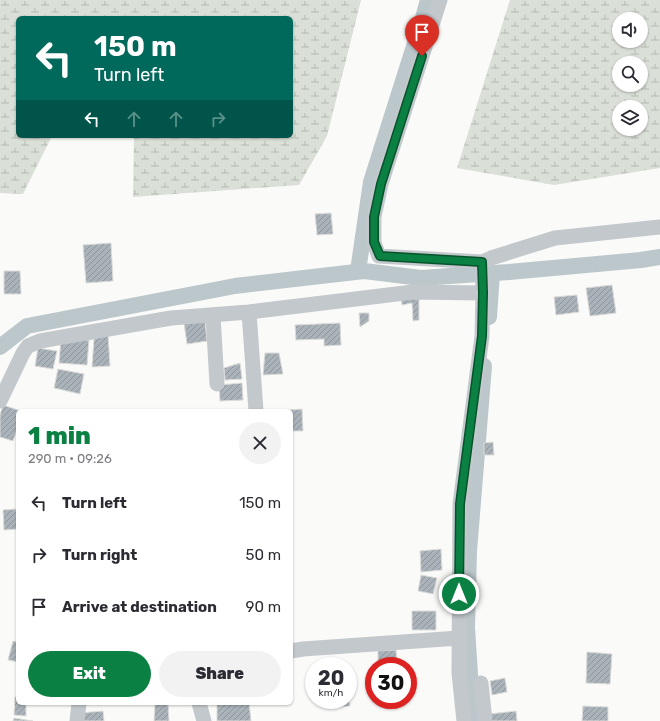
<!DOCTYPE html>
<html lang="en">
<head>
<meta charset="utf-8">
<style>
	:root { --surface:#fff; --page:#f2f2f3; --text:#2b2b33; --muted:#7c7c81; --accent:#0b8043 }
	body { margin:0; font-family:Rubik,sans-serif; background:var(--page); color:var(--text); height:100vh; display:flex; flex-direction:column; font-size:15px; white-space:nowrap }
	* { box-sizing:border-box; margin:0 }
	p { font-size:13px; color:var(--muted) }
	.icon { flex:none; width:22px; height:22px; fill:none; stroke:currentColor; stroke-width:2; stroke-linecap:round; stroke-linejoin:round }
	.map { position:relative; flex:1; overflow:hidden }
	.side { position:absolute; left:16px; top:409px; width:277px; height:296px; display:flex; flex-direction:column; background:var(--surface); border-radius:6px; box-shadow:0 1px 3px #0004 }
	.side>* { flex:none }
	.guide { position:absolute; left:16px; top:16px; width:277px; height:122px; border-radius:6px; box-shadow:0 1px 3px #0004; background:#00695c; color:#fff; overflow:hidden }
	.controls { position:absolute; left:612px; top:12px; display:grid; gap:8px }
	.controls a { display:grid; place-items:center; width:36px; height:36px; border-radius:50%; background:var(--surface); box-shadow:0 1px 3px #0004; font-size:20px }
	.speed { position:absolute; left:305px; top:657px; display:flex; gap:8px; font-size:20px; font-weight:700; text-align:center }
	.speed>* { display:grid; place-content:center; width:52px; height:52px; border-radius:50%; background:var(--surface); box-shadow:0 1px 3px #0004; line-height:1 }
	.speed small { font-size:10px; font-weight:400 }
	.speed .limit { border:6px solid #d22; background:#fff; color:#111 }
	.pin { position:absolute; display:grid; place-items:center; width:34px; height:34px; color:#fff; margin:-41px -17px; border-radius:50% 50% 50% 0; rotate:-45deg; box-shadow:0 0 4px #0007 }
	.pin .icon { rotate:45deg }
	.me { position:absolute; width:44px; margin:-22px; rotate:0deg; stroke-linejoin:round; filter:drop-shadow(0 0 3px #0008) }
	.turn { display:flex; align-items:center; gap:14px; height:84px; padding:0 12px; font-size:18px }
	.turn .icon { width:52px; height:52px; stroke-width:2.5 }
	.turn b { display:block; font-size:28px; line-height:34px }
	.lanes { display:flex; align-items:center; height:38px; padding:0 12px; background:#0003; justify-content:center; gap:20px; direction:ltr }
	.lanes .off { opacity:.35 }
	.round { display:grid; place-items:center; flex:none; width:42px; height:42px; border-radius:21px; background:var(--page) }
	.overview { display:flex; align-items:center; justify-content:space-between; height:68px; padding:0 12px }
	h1 { font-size:24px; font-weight:800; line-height:30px; color:var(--accent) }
	.button { display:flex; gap:8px; margin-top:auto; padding:8px 12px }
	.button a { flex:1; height:46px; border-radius:24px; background:var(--accent); color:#fff; font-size:16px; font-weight:800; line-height:46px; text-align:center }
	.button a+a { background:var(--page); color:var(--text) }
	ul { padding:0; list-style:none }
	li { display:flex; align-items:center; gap:12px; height:52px; padding:0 12px }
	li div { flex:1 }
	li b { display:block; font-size:15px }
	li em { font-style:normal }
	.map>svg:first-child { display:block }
	.wetland { fill:url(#wetland-marsh); fill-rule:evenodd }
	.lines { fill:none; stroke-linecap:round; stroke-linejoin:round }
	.canal { stroke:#bbc7cb; stroke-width:16 }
	.building { fill:url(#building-hatch); stroke:#dcdcda }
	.street { stroke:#c3c8cc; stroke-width:15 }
	.route-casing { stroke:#07532c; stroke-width:10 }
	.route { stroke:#0b8043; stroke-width:7 }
</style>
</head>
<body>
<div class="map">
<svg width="660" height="721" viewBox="0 0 660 721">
	<defs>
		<pattern id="wetland-marsh" width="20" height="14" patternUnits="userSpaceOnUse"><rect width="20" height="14" fill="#dadfd7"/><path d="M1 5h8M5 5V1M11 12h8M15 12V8" fill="none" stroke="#b4b9b4"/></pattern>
		<pattern id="building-hatch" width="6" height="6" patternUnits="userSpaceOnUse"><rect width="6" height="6" fill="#aab3b9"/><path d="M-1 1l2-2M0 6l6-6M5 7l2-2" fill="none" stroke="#8e969c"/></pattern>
	</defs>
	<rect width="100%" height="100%" fill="#fafaf8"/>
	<path class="wetland" d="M0 0H361L327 136 299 185 133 197 134 136H291V18H18V136H52L23 194 0 193Z
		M510 0H660V168L554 185 457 168ZM619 19H641V41H619ZM619 63H641V85H619ZM619 107H641V129H619Z"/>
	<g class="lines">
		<path class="canal" d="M358 271 371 182 423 18 428 0
			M489 317 492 273
			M0 347 27 326 235 286 364 271 421 278 509 272 641 260 660 257
			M477 721 471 689 467 628 469 551 484 366"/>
	</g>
	<path class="building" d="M331 213 333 234 317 235 315 214Z
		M111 243 113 281 86 283 83 245Z
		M4 271H20L21 294H4Z
		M612 285 616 313 590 316 586 288Z
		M577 295 579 312 556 315 554 297Z
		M419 296V320L413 321 412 303 402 305 401 299Z
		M359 313H369V321L360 327Z
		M205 321 207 341 187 344 184 323Z
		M340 323 341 345 324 346V339L296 340 295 325Z
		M108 334 110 366 92 367 94 339Z
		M61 338 89 340 87 365 59 363Z
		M38 348 57 351 53 369 35 366Z
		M265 353H279L283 374 263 375Z
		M240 363 242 379 225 380 224 368Z
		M58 369 84 374 80 394 54 388Z
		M242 383 243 400 220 401 219 385Z
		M3 405 21 411H18V427L13 441 0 437V415Z
		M302 409 303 431H291V411H276Z
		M493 442 494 455H484V443Z
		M16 509 18 529 4 530 3 510Z
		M441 549 442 570 421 572 420 551Z
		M421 575 437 578 433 594 418 591Z
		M412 611H436V630H412Z
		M13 641 18 642V662L8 660Z
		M396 650 397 666H378V651Z
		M587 652 612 654 610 684 586 683Z
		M505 678 507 692 492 695 490 681Z
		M348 686 350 706 339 707V700H348Z
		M15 697H18V703H26V716L14 715Z
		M155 703H168L169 721H154Z
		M217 703H249L251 721H217Z
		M583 706 608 707V721H582Z
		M103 711 104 721H81L80 713Z
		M516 711 517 721H490L489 714Z
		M14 718 33 721H13Z"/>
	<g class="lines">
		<path class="street" d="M440 0 381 184 374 217V243L379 256 482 262 483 293 482 336 460 504 459 673 464 721
			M482 262 491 258 555 238 660 227
			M249 312 256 411
			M213 315 217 384
			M0 401 23 353 28 346 40 341 171 318 249 312 413 292 483 293
			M291 651 303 649 459 638
			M481 683 485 721
			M199 703 204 721
			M77 721 79 703"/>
	</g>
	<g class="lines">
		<defs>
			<path id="route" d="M422 56 381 184 374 217V242L380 256 482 262 483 293 482 336 460 504 459 594"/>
		</defs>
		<use href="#route" class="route-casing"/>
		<use href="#route" class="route"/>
	</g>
</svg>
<div class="controls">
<a><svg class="icon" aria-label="sound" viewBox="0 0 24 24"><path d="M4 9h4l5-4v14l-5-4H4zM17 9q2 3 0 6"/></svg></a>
<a><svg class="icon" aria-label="search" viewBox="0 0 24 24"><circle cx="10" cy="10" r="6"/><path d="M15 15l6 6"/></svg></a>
<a><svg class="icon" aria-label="layers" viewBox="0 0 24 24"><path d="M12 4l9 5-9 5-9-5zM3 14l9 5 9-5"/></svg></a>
</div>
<div class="speed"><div>20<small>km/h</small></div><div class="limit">30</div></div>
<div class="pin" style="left:422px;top:56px;background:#d93025"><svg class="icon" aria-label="arrive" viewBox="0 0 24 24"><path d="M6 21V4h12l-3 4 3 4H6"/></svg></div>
<svg class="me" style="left:459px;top:594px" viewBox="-20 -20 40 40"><circle r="17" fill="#0b8043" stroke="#fff" stroke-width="3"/><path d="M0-11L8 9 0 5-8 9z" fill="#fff"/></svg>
<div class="guide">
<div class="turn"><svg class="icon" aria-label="left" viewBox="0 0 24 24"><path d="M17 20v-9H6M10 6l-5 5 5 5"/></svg><div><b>150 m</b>Turn left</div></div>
<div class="lanes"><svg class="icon" aria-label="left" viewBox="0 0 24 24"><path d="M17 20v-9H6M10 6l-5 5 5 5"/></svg><svg class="icon off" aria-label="ahead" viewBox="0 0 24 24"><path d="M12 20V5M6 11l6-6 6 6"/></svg><svg class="icon off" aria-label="ahead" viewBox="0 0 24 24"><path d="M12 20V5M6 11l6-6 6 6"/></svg><svg class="icon off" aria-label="right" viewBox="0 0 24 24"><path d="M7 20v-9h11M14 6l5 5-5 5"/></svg></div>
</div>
<section class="side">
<div class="overview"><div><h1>1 min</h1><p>290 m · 09:26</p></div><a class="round"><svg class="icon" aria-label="close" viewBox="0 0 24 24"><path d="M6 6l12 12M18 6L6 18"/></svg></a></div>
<ul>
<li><svg class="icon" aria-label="left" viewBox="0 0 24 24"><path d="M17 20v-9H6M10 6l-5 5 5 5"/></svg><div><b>Turn left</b></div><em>150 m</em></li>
<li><svg class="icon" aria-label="right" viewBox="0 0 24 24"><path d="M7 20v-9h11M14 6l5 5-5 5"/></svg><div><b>Turn right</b></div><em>50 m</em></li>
<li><svg class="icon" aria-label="arrive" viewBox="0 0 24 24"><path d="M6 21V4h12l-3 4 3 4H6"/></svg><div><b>Arrive at destination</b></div><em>90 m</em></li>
</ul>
<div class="button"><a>Exit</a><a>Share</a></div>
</section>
</div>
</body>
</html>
